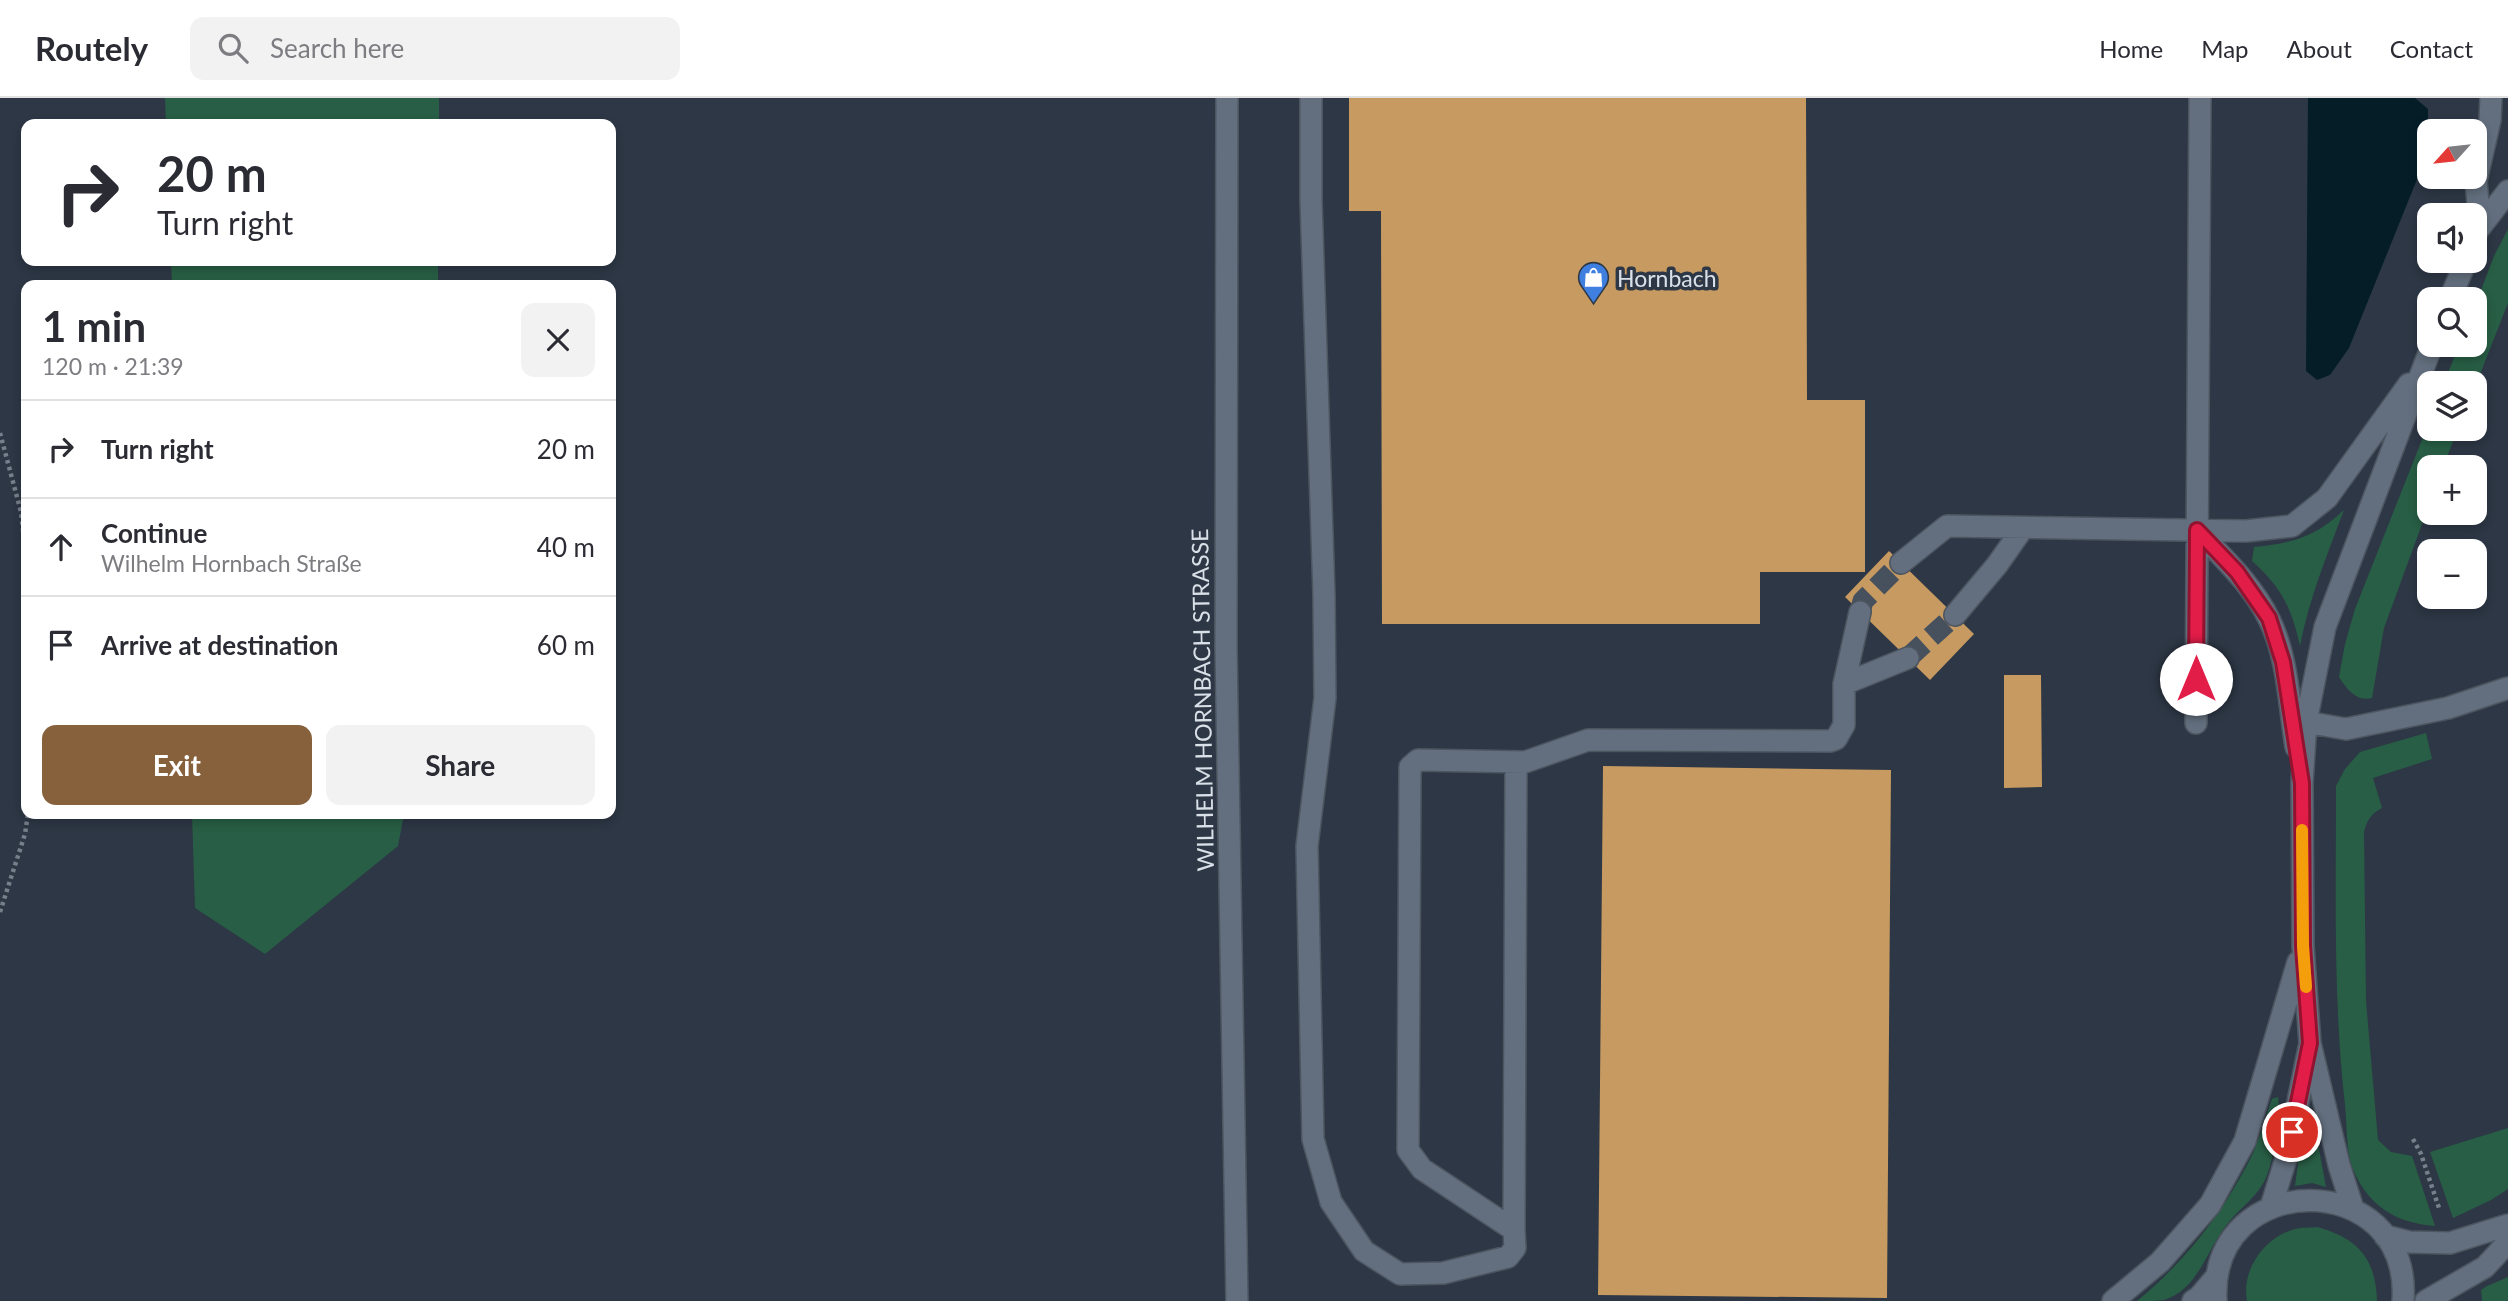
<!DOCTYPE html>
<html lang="en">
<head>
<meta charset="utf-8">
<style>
	:root { --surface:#fff; --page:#f2f2f3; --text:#2b2b33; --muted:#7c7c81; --line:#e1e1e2; --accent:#86613c }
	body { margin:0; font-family:Lato,sans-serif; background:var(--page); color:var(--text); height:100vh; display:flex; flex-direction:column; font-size:26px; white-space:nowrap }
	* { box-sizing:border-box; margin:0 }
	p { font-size:23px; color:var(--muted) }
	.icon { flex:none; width:38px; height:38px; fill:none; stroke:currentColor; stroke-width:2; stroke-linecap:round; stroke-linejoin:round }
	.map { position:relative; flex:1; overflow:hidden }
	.side { position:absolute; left:21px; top:182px; width:595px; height:539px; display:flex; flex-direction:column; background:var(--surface); border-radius:14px; box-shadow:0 4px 10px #0003 }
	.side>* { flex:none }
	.hud { position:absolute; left:21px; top:21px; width:595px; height:147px; border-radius:14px; box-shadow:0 4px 10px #0003; background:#fff; color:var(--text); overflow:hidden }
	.needle { width:46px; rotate:243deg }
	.tools { position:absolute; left:2417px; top:21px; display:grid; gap:14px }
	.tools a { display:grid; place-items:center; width:70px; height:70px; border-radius:14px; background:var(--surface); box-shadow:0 4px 10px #0003; font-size:35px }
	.pin { position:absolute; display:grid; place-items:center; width:60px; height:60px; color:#fff; margin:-30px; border:4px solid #fff; border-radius:50%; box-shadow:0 2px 7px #0007 }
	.me { position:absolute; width:77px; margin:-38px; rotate:0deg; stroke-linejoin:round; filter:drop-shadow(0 0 5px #0008) }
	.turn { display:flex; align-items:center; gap:24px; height:147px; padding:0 21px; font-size:32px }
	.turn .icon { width:91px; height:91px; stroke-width:2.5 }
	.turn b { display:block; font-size:49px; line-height:60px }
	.round { display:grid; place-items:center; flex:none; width:74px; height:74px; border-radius:14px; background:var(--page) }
	.overview { display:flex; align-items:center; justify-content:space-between; height:119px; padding:0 21px }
	h1 { font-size:42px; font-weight:700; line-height:52px }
	.action { display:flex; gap:14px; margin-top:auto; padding:14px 21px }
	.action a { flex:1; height:80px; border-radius:14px; background:var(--accent); color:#fff; font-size:28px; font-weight:700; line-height:80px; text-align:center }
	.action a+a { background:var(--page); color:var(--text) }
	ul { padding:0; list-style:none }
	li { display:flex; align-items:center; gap:21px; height:98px; padding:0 21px; border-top:2px solid var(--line) }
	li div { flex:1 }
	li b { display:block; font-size:26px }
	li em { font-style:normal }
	header { display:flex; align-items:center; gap:42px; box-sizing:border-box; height:98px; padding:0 35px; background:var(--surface); border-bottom:2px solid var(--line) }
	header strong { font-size:33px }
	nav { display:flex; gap:38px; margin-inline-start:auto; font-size:24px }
	.search { width:490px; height:63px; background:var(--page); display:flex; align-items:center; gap:18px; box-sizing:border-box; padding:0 24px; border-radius:14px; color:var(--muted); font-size:26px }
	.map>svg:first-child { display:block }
	.green { fill:#285e45 }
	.water { fill:#041d27 }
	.building { fill:#c69a60 }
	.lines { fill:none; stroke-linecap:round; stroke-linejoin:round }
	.minor-tunnel { stroke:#47505d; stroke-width:21; stroke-dasharray:21 10; stroke-linecap:butt }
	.minor-casing { stroke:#4c5560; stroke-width:24 }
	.path { stroke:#777f8b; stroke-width:4.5; stroke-dasharray:3.5 3.5; stroke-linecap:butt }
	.minor { stroke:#636f7e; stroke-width:21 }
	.route-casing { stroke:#92132f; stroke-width:18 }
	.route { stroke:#e11d48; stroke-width:12 }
	.slow { stroke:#f59e0b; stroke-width:12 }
	.labels { text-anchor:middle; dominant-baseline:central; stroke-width:7; stroke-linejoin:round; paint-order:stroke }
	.poi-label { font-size:23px; fill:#d9e0e8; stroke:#2d3745; text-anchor:start }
	.street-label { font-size:23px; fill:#d9e0e8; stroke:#2d3745 }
</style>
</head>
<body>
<header>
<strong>Routely</strong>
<div class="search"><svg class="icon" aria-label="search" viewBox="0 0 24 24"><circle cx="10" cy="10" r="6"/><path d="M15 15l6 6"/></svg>Search here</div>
<nav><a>Home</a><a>Map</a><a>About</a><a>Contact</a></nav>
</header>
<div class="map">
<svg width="2508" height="1203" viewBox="0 0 2508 1203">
	<rect width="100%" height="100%" fill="#2d3745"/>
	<path class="green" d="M165 0H439V26H166Z
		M2508 131V205L2475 289 2474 285H2444L2459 247H2474L2475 208 2494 158Z
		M171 163H438V187H172Z
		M2429 324V331H2458L2443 369H2429V407L2384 530 2372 600C2356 604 2347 591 2339 579L2345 546 2355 511Z
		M2344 412C2327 457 2309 501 2300 548 2291 509 2282 490 2252 463L2254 449C2294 445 2315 439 2344 412Z
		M2426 635 2432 661 2373 680 2382 710C2371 716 2367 722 2364 734L2366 903 2378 1042 2391 1054 2412 1058 2435 1128C2396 1125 2368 1108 2353 1071 2346 1055 2347 1025 2345 1007 2333 902 2336 794 2336 688L2345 671 2360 654Z
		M192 716H404L398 748 265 856 195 810Z
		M2278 999C2281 1018 2273 1068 2264 1084 2254 1102 2236 1113 2225 1129 2206 1154 2198 1191 2164 1202 2156 1203 2146 1203 2137 1203 2186 1163 2227 1110 2254 1053 2261 1036 2266 1018 2272 1001Z
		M2304 1019H2313L2326 1089 2312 1085 2295 1088Z
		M2508 1030V1091L2491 1102 2453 1120 2430 1054Z
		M2317 1129C2358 1140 2376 1161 2377 1203H2247C2241 1171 2265 1139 2295 1131 2302 1129 2310 1130 2317 1129Z
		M2508 1179V1203H2482L2481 1192 2487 1188Z"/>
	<path class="water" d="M2308 0H2415L2428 11V54L2349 250 2330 277 2317 282 2306 273Z"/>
	<path class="building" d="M1349 0H1806L1807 302H1865V474H1760V526H1382L1381 113H1349Z
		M1889 453 1974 536 1930 582 1845 499Z
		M2004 577H2041L2042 689 2004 690Z
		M1603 668 1891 672 1887 1200 1598 1197Z"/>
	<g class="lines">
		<path class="minor-tunnel" d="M1860 514 1863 503 1901 465
			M1908 560 1955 517"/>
		<defs>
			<path id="minor" d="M1227 0 1226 549 1237 1203
				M1311 0V102L1324 497 1325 600 1307 748 1313 1041 1331 1104 1364 1153 1400 1176 1443 1175 1508 1159 1515 1150 1514 1132
				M2480 127 2476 83 2490 22 2491 0
				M2478 132 2508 93
				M2450 201 2466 163
				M2197 432C2222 459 2252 486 2269 521 2288 559 2289 607 2296 649
				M1901 465 1947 428 2246 433 2292 428 2327 400 2409 286
				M1955 517 1997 467 2023 430
				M1844 586 1908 560
				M2306 624 2346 631 2448 610 2508 590
				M2196 625 2200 0
				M1516 664 1514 1132 1422 1071 1408 1052 1410 669 1418 662 1525 664 1588 642 1830 643 1836 641 1844 627V586L1860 514
				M2271 1109 2287 1057 2309 950
				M2353 1111 2339 1067 2310 945 2303 848 2302 685 2306 624 2325 529 2432 247
				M2385 1138 2409 1144 2450 1145 2508 1127
				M2113 1203 2160 1164 2210 1107 2245 1043 2298 864
				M2193 1203 2199 1199 2217 1178
				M2216 1203C2208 1069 2412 1069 2403 1203
				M2426 1203 2485 1169 2508 1144"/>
		</defs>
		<use href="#minor" class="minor-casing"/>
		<path class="path" d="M0 335 21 414 26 460
			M0 814 25 736 28 716
			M2413 1041 2421 1056 2440 1113"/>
		<use href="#minor" class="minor"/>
	</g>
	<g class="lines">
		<defs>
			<path id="route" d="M2196 581 2197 432 2237 474 2269 520 2283 564 2302 685 2303 848 2310 945 2292 1034"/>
		</defs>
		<use href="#route" class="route-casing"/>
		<use href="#route" class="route"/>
		<path class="slow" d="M2302 732 2303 848 2306 889"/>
	</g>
	<defs>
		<symbol id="shop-pin" viewBox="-11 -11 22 30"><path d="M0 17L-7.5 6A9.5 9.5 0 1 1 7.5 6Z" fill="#3f7fe0" stroke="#2d3745"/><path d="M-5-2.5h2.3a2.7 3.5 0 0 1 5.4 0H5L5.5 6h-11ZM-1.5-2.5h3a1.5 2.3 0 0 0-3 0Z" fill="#fff"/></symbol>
	</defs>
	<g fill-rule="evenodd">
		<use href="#shop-pin" x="1576" y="162" width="35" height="47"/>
	</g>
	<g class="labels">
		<g class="poi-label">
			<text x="1617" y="180">Hornbach</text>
		</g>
		<g class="street-label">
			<text transform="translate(1202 602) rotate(-91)">WILHELM HORNBACH STRASSE</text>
		</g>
	</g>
</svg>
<div class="tools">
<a><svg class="needle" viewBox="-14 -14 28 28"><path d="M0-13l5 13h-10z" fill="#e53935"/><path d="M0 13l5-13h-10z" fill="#7c7c81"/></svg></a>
<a><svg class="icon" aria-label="sound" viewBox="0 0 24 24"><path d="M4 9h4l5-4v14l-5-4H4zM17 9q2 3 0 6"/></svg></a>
<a><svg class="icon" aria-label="search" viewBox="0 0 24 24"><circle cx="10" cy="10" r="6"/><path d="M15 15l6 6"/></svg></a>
<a><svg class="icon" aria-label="layers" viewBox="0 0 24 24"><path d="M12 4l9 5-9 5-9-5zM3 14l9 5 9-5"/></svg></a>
<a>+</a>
<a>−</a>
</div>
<div class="pin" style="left:2292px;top:1034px;background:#d93025"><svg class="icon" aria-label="arrive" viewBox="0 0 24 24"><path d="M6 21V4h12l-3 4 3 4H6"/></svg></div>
<svg class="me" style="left:2196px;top:581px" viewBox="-20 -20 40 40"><circle r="19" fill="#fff"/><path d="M0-13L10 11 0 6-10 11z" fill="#e11d48"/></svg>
<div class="hud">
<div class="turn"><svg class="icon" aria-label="right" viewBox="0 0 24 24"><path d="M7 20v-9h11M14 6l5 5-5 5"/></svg><div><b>20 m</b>Turn right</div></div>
</div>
<section class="side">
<div class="overview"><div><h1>1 min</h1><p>120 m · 21:39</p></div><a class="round"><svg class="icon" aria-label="close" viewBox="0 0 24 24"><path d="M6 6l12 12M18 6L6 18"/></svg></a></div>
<ul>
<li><svg class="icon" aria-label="right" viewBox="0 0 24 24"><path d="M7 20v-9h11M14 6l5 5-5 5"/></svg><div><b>Turn right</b></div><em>20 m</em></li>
<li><svg class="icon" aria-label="ahead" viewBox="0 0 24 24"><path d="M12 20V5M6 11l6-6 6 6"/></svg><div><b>Continue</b><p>Wilhelm Hornbach Straße</p></div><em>40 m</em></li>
<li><svg class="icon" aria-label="arrive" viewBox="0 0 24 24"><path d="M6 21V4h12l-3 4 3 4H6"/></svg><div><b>Arrive at destination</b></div><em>60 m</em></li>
</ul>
<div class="action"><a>Exit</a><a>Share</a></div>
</section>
</div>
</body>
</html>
